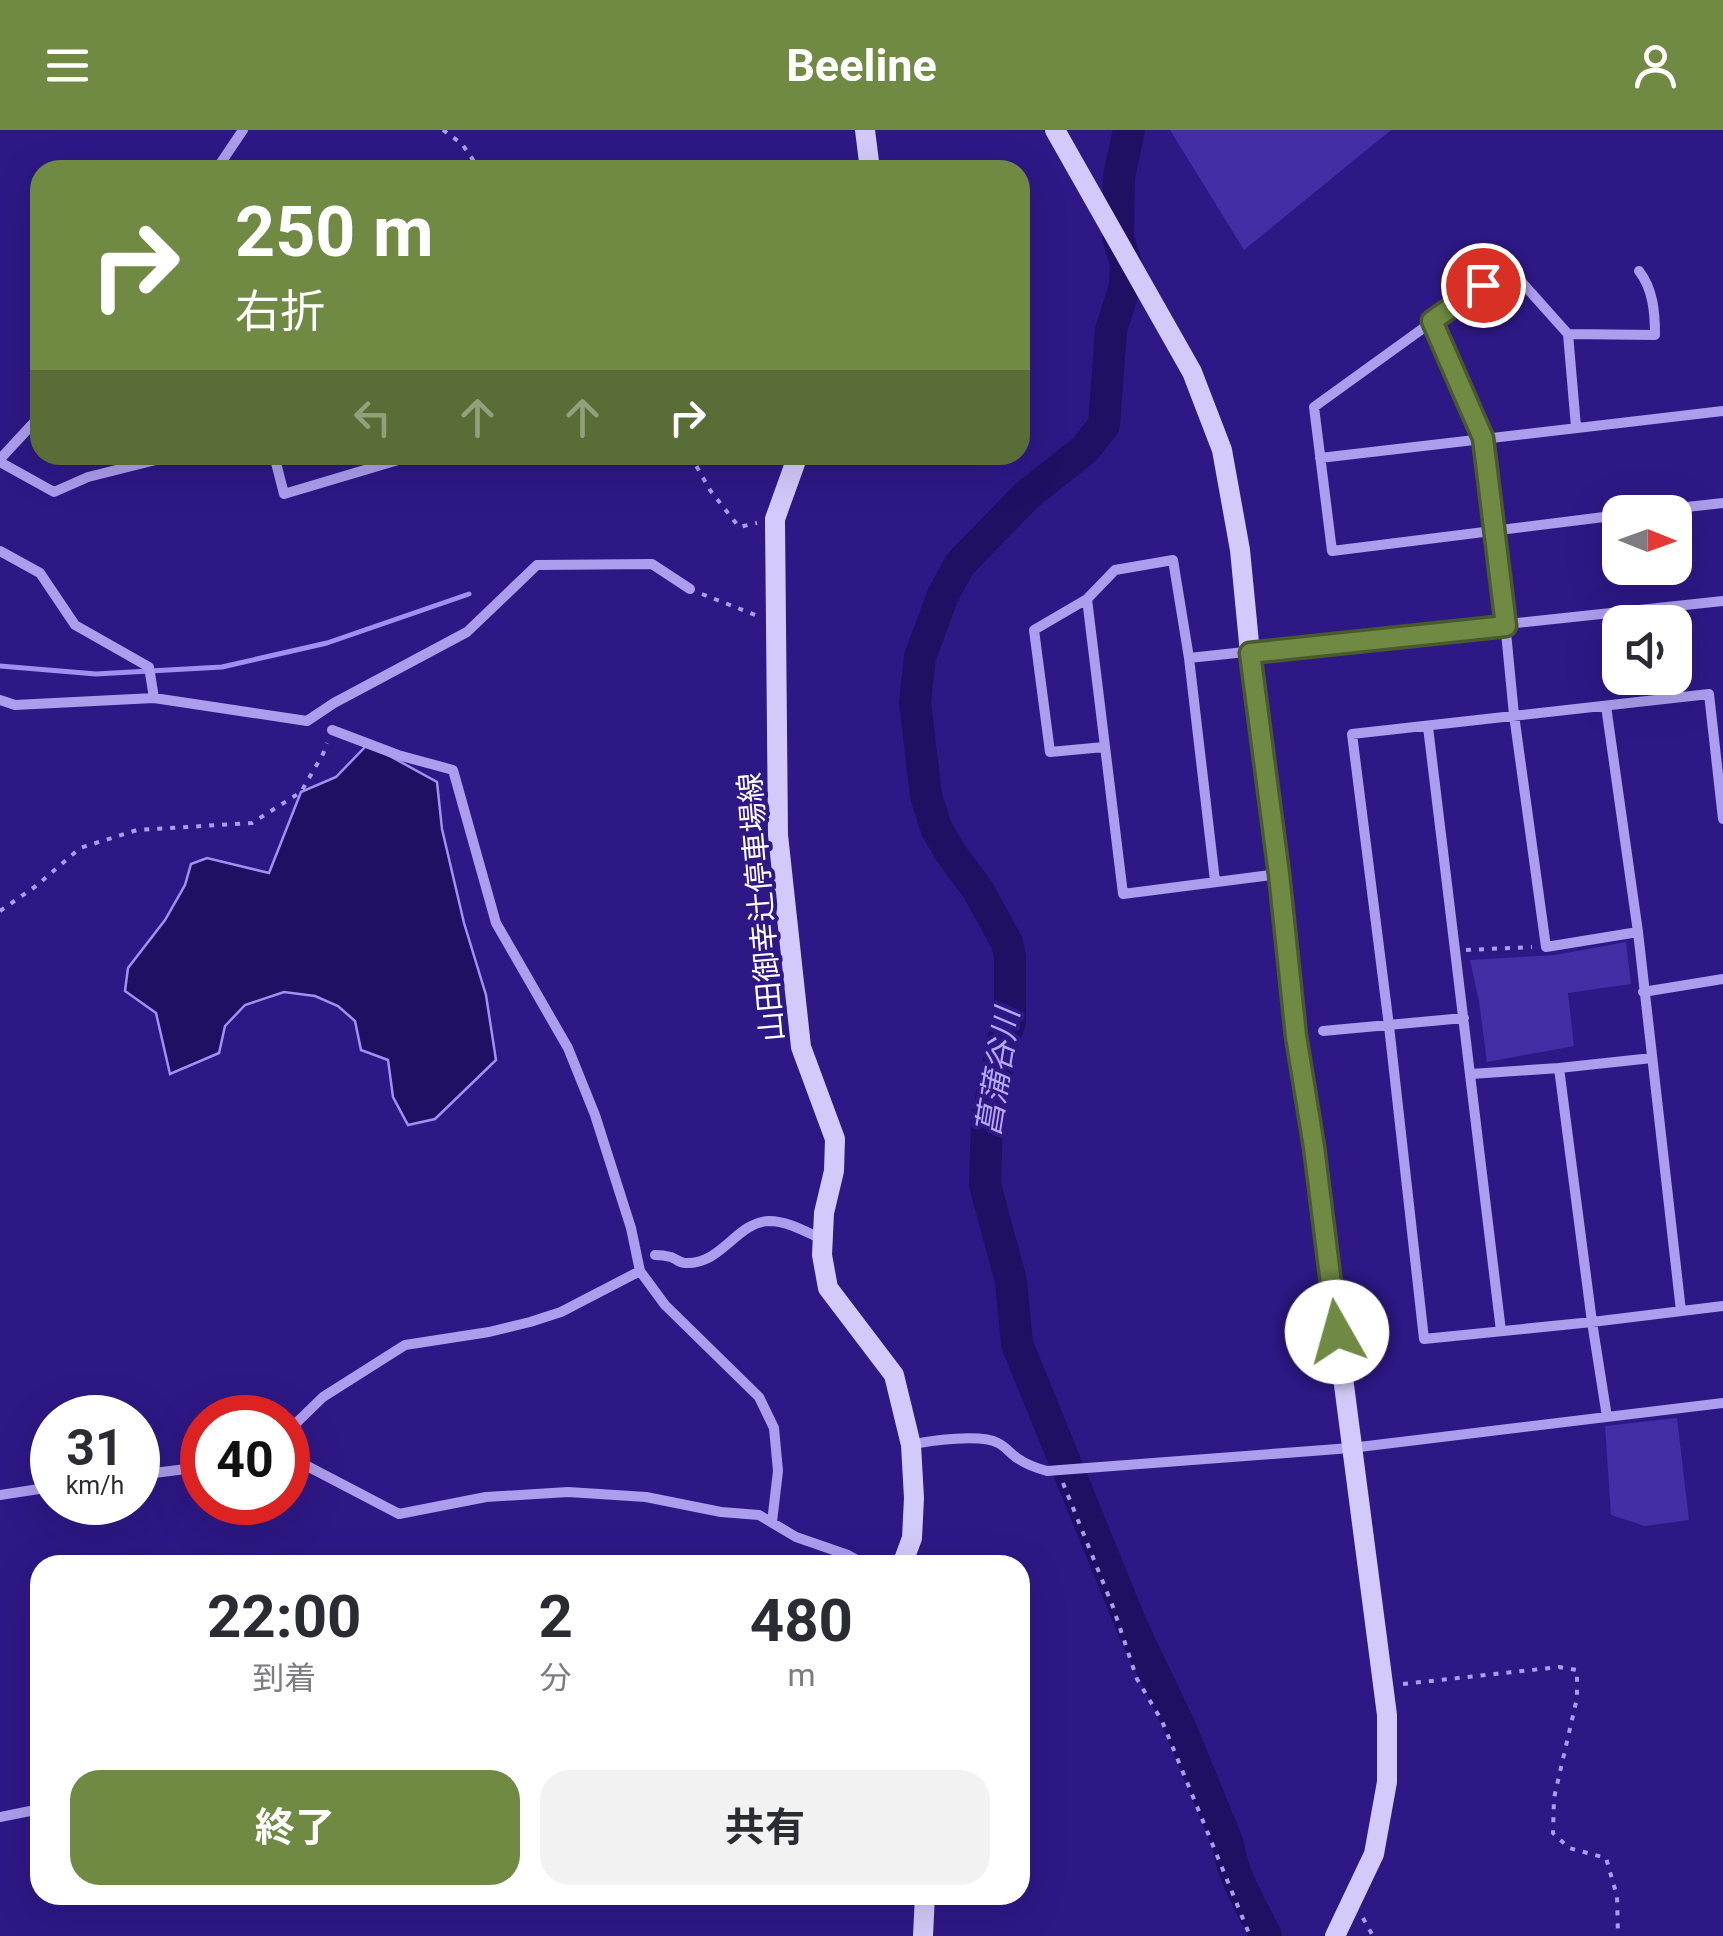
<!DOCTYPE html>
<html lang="ja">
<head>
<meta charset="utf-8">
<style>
	:root { --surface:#fff; --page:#f2f2f3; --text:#2b2b33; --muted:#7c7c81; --accent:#708a44 }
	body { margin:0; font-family:Roboto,"Noto Sans JP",sans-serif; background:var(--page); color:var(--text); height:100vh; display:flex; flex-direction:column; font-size:38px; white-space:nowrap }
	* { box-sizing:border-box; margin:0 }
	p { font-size:32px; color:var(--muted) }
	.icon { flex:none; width:55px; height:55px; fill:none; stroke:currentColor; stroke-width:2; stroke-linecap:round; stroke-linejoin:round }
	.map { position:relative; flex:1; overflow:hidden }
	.panel { position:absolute; left:30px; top:1425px; width:1000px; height:350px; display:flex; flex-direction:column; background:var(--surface); border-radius:30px; box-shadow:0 10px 40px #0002 }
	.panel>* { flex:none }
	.hud { position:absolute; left:30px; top:30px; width:1000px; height:305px; border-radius:30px; box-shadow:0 10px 40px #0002; background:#708a44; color:#fff; overflow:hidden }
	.needle { width:65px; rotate:91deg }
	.tools { position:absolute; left:1602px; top:365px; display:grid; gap:20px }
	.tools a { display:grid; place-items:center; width:90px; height:90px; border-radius:20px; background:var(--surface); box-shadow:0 10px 40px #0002; font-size:50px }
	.speed { position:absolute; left:30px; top:1265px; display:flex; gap:20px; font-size:50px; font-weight:700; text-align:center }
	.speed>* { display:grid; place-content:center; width:130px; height:130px; border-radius:50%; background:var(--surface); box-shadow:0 10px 40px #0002; line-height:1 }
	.speed small { font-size:25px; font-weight:400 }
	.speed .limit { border:15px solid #d22; background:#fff; color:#111 }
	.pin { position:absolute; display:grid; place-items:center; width:85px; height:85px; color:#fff; margin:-42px; border:5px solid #fff; border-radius:50%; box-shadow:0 2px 10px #0007 }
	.me { position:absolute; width:110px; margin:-55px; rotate:353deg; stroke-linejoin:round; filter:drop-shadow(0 0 8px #0008) }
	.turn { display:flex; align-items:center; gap:35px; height:210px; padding:0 40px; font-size:45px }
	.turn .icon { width:130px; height:130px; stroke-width:2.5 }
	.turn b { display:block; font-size:70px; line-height:85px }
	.lanes { display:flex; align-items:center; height:95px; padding:0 40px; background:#0003; justify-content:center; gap:50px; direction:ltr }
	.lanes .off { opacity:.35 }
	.eta { display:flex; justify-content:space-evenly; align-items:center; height:170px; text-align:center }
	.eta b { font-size:60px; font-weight:700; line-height:70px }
	.cta { display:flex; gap:20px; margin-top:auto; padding:20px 40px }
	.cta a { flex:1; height:115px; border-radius:30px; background:var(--accent); color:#fff; font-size:40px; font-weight:700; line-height:115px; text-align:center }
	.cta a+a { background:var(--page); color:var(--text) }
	header { display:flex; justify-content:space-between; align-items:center; height:130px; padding:0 40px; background:var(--accent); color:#fff; font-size:45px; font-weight:700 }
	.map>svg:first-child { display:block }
	.green { fill:#452da6 }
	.water { fill:#210f63; stroke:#a190f0; stroke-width:2.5 }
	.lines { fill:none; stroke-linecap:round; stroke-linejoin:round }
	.stream { stroke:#a190f0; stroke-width:5 }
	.river { stroke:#210f63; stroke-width:32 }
	.path { stroke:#ad9ded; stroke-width:4; stroke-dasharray:5 8; stroke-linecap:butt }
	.street { stroke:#ad9ded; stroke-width:10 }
	.secondary { stroke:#d4caf9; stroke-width:20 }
	.route-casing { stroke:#495a2c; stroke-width:25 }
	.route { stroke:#708a44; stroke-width:18 }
	.labels { text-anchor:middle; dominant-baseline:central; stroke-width:8; stroke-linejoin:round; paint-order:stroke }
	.street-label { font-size:30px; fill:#fff; stroke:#2e1886 }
	.water-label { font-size:32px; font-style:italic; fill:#b7a9f4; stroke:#2e1886 }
</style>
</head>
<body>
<header><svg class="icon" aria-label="menu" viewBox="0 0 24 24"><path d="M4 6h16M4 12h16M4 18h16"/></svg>Beeline<svg class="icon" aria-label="person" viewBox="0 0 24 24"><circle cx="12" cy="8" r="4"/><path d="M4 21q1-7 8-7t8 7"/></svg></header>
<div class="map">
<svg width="1723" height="1806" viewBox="0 0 1723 1806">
	<rect width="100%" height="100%" fill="#2e1886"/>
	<path class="green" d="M1170 0H1391L1244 120Z
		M1626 812 1631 854 1568 863 1574 916 1487 932 1479 871 1470 830 1555 825Z
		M1677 1288 1689 1390 1645 1396 1611 1385 1605 1296Z"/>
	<path class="water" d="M368 614 437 652 442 699 464 793 486 865 496 930 435 989 408 995 393 967 388 930 361 920 355 891 338 876 315 866 284 862 245 875 225 896 219 923 170 944 156 883 125 861 128 838 165 790 185 755 191 734 207 728 269 743 301 662 336 647Z"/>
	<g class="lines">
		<path class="stream" d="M0 536 96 544 222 537 327 513 469 464"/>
		<path class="river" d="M1129 0 1119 47 1118 107 1126 134 1125 156 1111 200 1104 295 1085 319 1026 366 960 434 943 465 920 527 915 572 926 666 937 700 950 722 978 760 1007 813 1010 827V892L1003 910 987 990 985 1055 1011 1151 1017 1214 1133 1499 1180 1597 1228 1714C1232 1746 1252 1777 1266 1806"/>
		<path class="path" d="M443 0 462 14 480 40
			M690 325 710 360 739 397 757 393
			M702 464 758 486
			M0 781 36 756 80 718 137 700 252 693 301 662 323 624 327 613
			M1466 820 1532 817
			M1063 1353 1113 1477 1137 1549 1162 1591 1250 1806
			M1403 1554 1559 1537 1577 1540V1568L1554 1668 1553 1703 1569 1718 1606 1728 1617 1766 1618 1806
			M1363 1788 1373 1806"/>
		<path class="street" d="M216 40 243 0
			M1432 191 1483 308 1496 399 1514 585 1546 817 1638 802
			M1568 204 1655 205C1655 182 1653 159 1639 141
			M1576 297 1568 204 1508 137 1314 277 1332 421 1620 385
			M274 325 284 364 415 325
			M1320 328 1723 281
			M0 329 40 286
			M0 332 54 362 88 347 176 325
			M1642 382 1723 373
			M0 421 40 443 75 495 149 537 154 568
			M1087 469 1123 764 1279 744
			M1189 528 1723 471
			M0 570 15 575 154 568 307 591 334 573 467 502 537 435 652 434 690 459
			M1606 576 1638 802 1681 1181
			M1428 597 1501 1201
			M332 600 398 625 453 640 496 793 568 918 595 985 631 1098 640 1141 665 1175 759 1267 774 1298 778 1341 772 1392
			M1104 617 1050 622 1034 500 1087 469 1115 440 1173 430 1189 528 1215 751
			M1723 689 1709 564 1352 604 1389 896 1424 1209 1592 1192 1723 1176
			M1643 862 1723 849
			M1323 901 1464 888
			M1471 944 1559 938
			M655 1125C660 1125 667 1126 671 1127 677 1129 679 1133 685 1133 722 1135 736 1092 769 1091 788 1091 806 1102 822 1109
			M1607 1287 1592 1192 1559 938 1652 928
			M288 1301 323 1267 405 1215 489 1202 530 1192 561 1182 640 1141
			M911 1315C930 1310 982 1304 998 1313 1005 1316 1011 1324 1017 1328 1027 1335 1036 1338 1047 1341L1351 1318 1723 1273
			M288 1326 399 1384 486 1367 568 1362 646 1367 721 1382 759 1385 796 1407 848 1425 866 1435
			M138 1345 202 1337
			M0 1365 52 1357
			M0 1687 40 1679"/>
		<path class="secondary" d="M865 0 870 40
			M1055 0 1192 242 1222 320 1240 420 1250 523 1279 744 1296 906 1313 1017 1387 1585V1652L1374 1724 1335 1806
			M798 325 775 389 778 705 801 917 835 1009 834 1041 824 1083 822 1125 828 1158 894 1245 911 1315 914 1368 912 1408 902 1435
			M923 1806 925 1765"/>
	</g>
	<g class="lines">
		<defs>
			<path id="route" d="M1337 1202 1314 1017 1296 906 1279 744 1250 523 1506 496 1483 308 1432 191 1483 155"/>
		</defs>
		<use href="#route" class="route-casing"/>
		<use href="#route" class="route"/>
	</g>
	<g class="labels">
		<g class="street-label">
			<text transform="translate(761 777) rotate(-95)">山田御幸辻停車場線</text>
		</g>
		<g class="water-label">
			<text transform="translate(998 942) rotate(-81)">菖蒲谷川</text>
		</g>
	</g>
</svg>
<div class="tools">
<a><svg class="needle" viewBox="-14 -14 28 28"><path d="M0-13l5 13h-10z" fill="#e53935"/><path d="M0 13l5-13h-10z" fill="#7c7c81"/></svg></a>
<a><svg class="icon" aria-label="sound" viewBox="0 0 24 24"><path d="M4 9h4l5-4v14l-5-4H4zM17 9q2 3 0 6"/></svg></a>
</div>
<div class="speed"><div>31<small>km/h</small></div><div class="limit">40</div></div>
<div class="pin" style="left:1483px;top:155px;background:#d93025"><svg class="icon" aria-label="arrive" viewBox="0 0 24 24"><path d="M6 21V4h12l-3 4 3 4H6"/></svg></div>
<svg class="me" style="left:1337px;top:1202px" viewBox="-20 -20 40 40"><circle r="19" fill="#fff"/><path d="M0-13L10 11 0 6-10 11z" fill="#708a44"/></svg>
<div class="hud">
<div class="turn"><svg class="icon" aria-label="right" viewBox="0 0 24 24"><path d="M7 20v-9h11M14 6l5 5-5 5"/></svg><div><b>250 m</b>右折</div></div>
<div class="lanes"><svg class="icon off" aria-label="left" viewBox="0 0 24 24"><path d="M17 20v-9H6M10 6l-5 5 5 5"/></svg><svg class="icon off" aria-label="ahead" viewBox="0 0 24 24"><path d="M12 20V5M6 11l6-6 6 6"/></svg><svg class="icon off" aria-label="ahead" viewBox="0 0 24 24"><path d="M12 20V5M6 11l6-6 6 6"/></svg><svg class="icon" aria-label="right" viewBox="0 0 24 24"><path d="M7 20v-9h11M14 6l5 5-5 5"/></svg></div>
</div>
<section class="panel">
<div class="eta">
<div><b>22:00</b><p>到着</p></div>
<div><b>2</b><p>分</p></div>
<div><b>480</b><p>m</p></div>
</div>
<div class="cta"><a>終了</a><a>共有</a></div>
</section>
</div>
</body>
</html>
